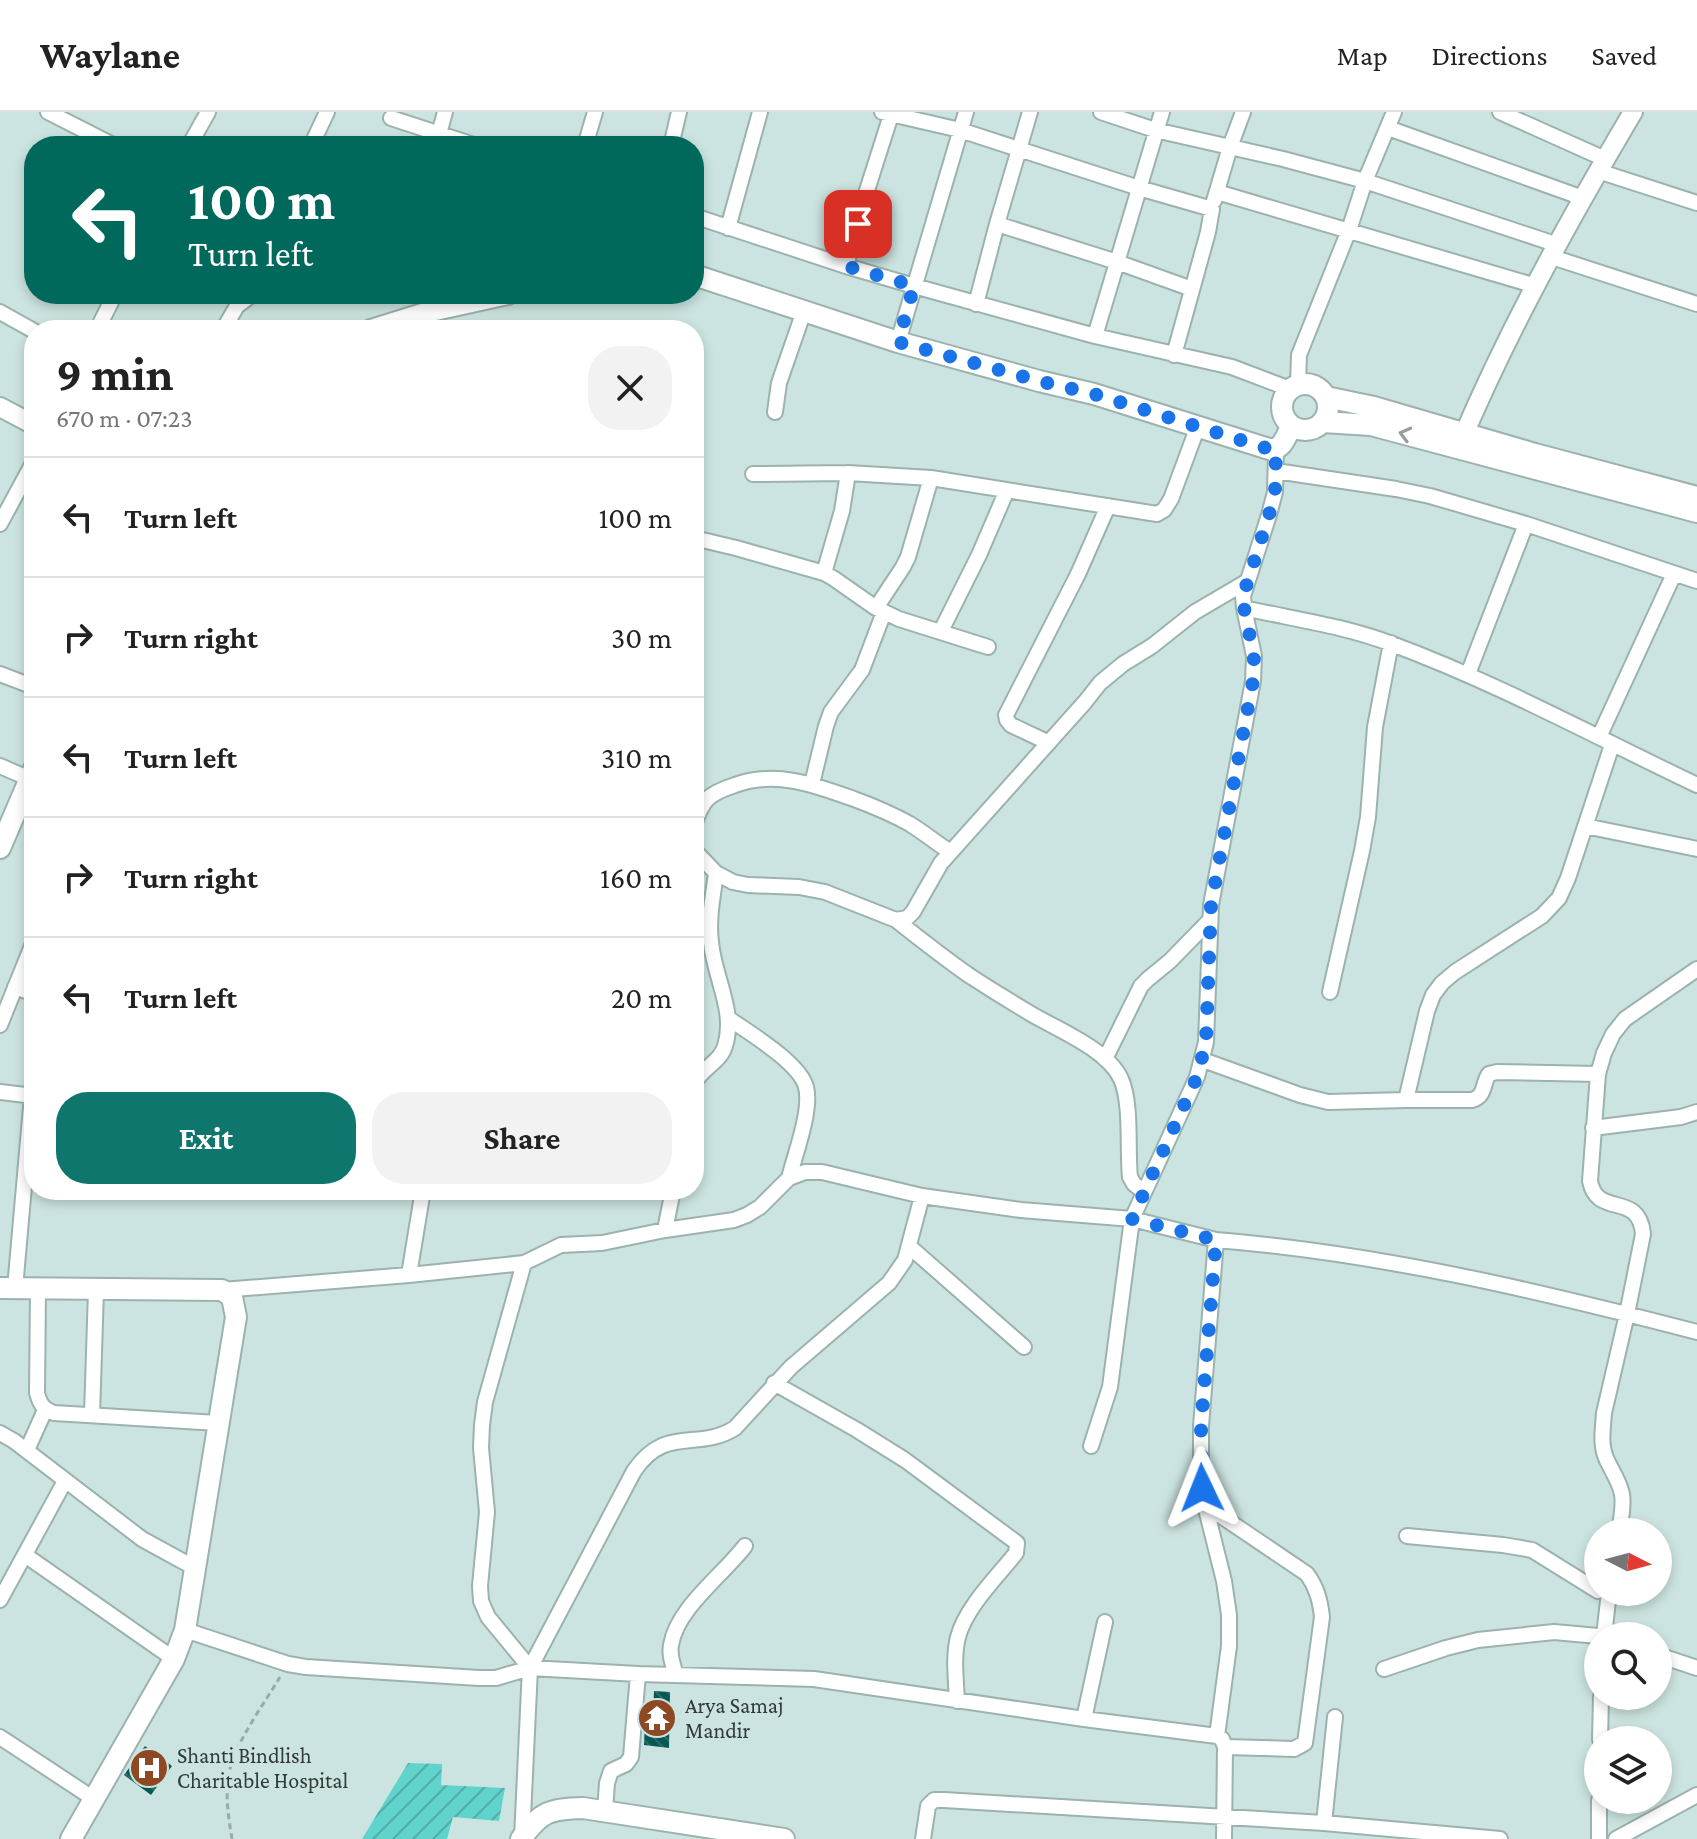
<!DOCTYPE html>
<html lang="en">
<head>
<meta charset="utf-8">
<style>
	:root { --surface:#fff; --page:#f2f2f2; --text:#222; --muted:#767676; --line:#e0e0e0; --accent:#0f766e }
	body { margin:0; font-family:"Crimson Pro",serif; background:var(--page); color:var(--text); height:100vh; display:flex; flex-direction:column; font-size:30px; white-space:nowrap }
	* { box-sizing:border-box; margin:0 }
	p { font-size:26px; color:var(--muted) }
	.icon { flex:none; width:44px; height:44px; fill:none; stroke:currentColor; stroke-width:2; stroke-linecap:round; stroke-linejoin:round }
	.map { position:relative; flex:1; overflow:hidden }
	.details { position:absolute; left:24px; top:208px; width:680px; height:880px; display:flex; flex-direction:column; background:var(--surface); border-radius:32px; box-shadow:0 4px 12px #0003 }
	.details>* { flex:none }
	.hud { position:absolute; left:24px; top:24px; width:680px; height:168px; border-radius:32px; box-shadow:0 4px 12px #0003; background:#00695c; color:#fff; overflow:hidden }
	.needle { width:52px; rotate:96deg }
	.buttons { position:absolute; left:1584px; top:1406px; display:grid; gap:16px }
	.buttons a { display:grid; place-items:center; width:88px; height:88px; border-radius:50%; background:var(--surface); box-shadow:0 4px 12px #0003; font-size:40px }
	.pin { position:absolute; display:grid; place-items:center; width:68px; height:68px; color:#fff; margin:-34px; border-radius:16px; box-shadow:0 4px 12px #0006 }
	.me { position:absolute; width:88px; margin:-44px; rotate:358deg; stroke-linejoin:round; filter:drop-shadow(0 0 6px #0008) }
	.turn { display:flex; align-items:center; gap:28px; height:168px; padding:0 32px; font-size:36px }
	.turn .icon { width:104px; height:104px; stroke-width:2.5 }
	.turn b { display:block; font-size:56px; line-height:68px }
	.round { display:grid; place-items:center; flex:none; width:84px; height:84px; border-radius:32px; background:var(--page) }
	.overview { display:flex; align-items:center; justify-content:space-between; height:136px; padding:0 32px }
	h1 { font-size:48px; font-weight:700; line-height:60px }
	.primary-button { display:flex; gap:16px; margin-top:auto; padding:16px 32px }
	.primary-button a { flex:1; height:92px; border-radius:32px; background:var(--accent); color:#fff; font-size:32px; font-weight:700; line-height:92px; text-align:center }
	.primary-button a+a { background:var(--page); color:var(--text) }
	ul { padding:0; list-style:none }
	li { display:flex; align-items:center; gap:24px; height:120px; padding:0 32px; border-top:2px solid var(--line) }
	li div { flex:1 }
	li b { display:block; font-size:30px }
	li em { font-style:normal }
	header { display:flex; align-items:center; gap:48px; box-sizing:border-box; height:112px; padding:0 40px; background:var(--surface); border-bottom:2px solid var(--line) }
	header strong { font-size:38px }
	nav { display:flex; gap:44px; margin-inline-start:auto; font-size:28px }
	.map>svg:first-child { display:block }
	.garden { fill:url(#garden-furrows) }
	.building { fill:url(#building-back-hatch) }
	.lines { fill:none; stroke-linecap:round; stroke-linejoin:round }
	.minor-casing { stroke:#9bb2af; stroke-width:18 }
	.tertiary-casing { stroke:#9bb2af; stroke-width:22 }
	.secondary-casing { stroke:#9bb2af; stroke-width:24 }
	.path { stroke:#98aba9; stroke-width:3; stroke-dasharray:6 4; stroke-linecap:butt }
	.minor { stroke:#fff; stroke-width:14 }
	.tertiary { stroke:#fff; stroke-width:18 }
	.secondary { stroke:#fff; stroke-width:20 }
	.oneway { stroke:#989c9c }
	.route { stroke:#1a73e8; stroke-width:14; stroke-dasharray:0 25.2 }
	.labels { text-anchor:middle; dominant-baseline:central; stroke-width:8; stroke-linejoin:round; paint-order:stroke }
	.poi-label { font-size:22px; fill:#303938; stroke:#cce4e1; text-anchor:start }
</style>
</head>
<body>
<header>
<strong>Waylane</strong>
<nav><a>Map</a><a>Directions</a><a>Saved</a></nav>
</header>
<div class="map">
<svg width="1697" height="1727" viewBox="0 0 1697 1727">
	<defs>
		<pattern id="garden-furrows" width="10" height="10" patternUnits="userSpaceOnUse" patternTransform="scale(2)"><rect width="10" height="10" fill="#60d4cc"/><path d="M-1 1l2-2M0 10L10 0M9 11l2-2" fill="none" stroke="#50ada7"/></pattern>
		<pattern id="building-back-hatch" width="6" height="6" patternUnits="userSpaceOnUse" patternTransform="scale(2)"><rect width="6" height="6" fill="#055854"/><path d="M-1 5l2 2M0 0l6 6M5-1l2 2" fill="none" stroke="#2b6e6a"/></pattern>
	</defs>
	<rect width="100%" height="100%" fill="#cce4e1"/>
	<path class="garden" d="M408 1651 442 1652 441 1673 505 1676 499 1709 453 1705 447 1727H362Z"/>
	<path class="building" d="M654 1579 670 1580 669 1636 644 1633 645 1603 653 1604Z
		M145 1634 172 1654 151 1683 124 1663Z"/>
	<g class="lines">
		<defs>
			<path id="minor" d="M48 0 115 34
				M882 0 960 18 1139 76 1212 97 1208 120 1174 243
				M1101 0 1155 18 1283 47 1365 69 1558 133
				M1500 0 1605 47
				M391 6 477 34
				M1388 16 1583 86
				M439 22 445 0
				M189 34 208 0
				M311 34 327 0
				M585 34 595 0
				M671 34 679 0
				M1598 59 1697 91
				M1217 80 1536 174
				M1214 89 1230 35 1243 0
				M694 104 846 154 914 174 1095 224 1232 255 1290 277
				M997 112 1117 150 1192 177
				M728 116 760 0
				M1552 145 1697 192
				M846 154 863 91 891 3
				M976 192 997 112 1030 0
				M0 200 34 219
				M97 218 115 182
				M223 218 237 194 253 182
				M1095 224 1162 0
				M898 230 966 0
				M1298 273 1299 243 1349 118 1365 69 1394 0
				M775 300 779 271 804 199
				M1276 359 1396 377 1430 384 1526 412 1697 469
				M753 362 848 361 931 366 1157 402 1164 398 1171 387 1198 314
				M0 412 34 349
				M694 426 736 436 824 461 833 466 876 496 899 507 988 535
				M824 461 842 399 848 361
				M876 496 903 455 908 445 931 366
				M1244 496C1293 507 1345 514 1392 532 1497 571 1596 625 1697 673
				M941 519 979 443 1007 378
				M0 562 34 575
				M1468 562 1526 412
				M1599 625 1674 462
				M1047 630 1011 613 1007 608 1006 603 1078 462 1108 394
				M0 654 30 667
				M812 672 826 614 831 600 862 558 884 500
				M694 713C703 687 708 682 735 673 776 658 815 673 854 687 873 694 892 702 910 712 924 721 937 731 950 740
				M1585 714 1697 737
				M694 738 716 761 733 770 748 773 799 775 825 780 896 808 907 806 913 800 941 751 1085 590 1100 571 1123 552 1152 534 1195 500 1246 470
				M896 808C920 827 944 846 970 864 990 877 1011 890 1033 903 1059 918 1108 938 1121 967 1132 992 1127 1037 1130 1065L1134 1072 1144 1080
				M15 875 34 882
				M1330 880 1362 739 1368 705 1375 615 1391 531
				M728 906C748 920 800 951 806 975 812 998 795 1042 789 1066
				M0 913 34 829
				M1105 947 1141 874 1148 867 1170 849 1209 809
				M1203 948 1300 983 1328 990 1406 988H1472C1486 984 1482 972 1489 962L1497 960 1598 962
				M694 972C701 956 720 951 725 934 736 899 714 865 711 830 708 807 713 784 716 761
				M0 980 34 984
				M1406 988 1427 899 1433 883 1442 871 1455 860 1542 804 1559 786 1568 766 1612 633
				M1593 1016 1681 1005 1697 1000
				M665 1118 673 1078
				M1216 1128C1379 1141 1539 1179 1697 1220
				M910 1135 1024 1235
				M524 1151 485 1290 482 1313 481 1336 487 1400 480 1474 481 1489 488 1505 530 1556
				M409 1163 423 1078
				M15 1176 34 961
				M38 1177 37 1281C40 1292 43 1297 54 1301L218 1311
				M222 1178 409 1163 524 1151 561 1133 602 1131 665 1118 734 1108 747 1103 760 1095 789 1066 805 1060H822L922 1084 1021 1098 1132 1107 1216 1128 1201 1314V1346L1205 1393 1224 1469 1229 1503V1534L1217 1624
				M774 1271 857 1318 905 1348 1017 1431 1016 1441C997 1465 966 1495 958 1525 953 1545 956 1568 957 1589
				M92 1303 96 1178
				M0 1321 14 1329 142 1427 195 1456
				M1091 1334 1110 1275 1132 1107 1197 965 1206 930 1211 793 1253 569 1254 544 1244 496 1243 484 1269 403 1275 380 1276 338
				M27 1338 45 1298
				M1205 1393 1307 1462C1317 1476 1320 1488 1322 1505L1305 1631 1294 1637 1225 1635
				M1619 1420C1621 1407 1624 1394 1622 1382 1619 1368 1611 1358 1606 1346 1600 1332 1603 1316 1604 1301L1627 1202 1643 1122C1639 1078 1597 1107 1590 1069L1598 962 1604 941 1613 922 1625 907 1697 857
				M1407 1424 1503 1433 1532 1438 1598 1479
				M25 1443 174 1547
				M0 1488 65 1369
				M185 1518 288 1552 306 1555 479 1566H496L530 1556 638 1562 814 1567 1084 1607 1217 1624 1222 1627 1225 1635 1224 1727
				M1604 1524 1609 1480
				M1658 1543 1697 1556
				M1384 1557 1446 1536 1478 1528 1554 1520 1598 1524
				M676 1563C673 1553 669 1543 671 1533 677 1496 723 1463 745 1434
				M1084 1607 1105 1510
				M0 1625 94 1687
				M1600 1628 1601 1584
				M605 1698 607 1671 611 1659 626 1652 631 1645 638 1562
				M1324 1711 1335 1605
				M522 1726 530 1556 634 1359C666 1312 697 1340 735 1316L791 1255 889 1171 905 1148 922 1084
				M923 1727 928 1694 934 1688H944L1324 1711 1500 1727
				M1599 1727V1688
				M1616 1727 1697 1683"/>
			<path id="tertiary" d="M0 295 34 313
				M1459 334C1508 218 1569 108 1633 0"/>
			<path id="secondary" d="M694 163 898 230 1039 269 1094 282 1269 337C1283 338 1285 326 1291 315
				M371 218 435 198 508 182
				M1282 295a23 23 0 1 1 46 0a23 23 0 1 1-46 0Z
				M1326 285 1374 295 1535 342 1697 385
				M1323 310 1371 313 1697 400
				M0 736 34 657
				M0 1176 222 1178 232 1185 236 1205 185 1518 174 1547 71 1727
				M521 1727C541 1699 550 1697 583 1696L784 1727"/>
		</defs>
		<use href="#minor" class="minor-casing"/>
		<use href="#tertiary" class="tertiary-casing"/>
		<use href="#secondary" class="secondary-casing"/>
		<path class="path" d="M232 1727C228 1703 224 1677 231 1653 239 1626 265 1590 280 1565"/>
		<use href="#minor" class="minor"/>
		<use href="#tertiary" class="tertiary"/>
		<use href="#secondary" class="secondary"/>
	</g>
	<defs><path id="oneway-chevron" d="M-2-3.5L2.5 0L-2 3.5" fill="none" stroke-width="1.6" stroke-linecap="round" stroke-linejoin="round" transform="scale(2)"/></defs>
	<use class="oneway" href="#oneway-chevron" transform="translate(1405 322) rotate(-165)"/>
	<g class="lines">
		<path class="route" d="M858 112 846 154 914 174 898 230 1039 269 1094 282 1269 337 1276 338 1275 380 1269 403 1243 484 1244 496 1254 544 1253 569 1211 793 1206 930 1197 965 1132 1107 1216 1128 1201 1314 1202 1376"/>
	</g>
	<defs>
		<symbol id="temple-disc" viewBox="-11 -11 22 22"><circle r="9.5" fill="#8e4822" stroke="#cce4e1"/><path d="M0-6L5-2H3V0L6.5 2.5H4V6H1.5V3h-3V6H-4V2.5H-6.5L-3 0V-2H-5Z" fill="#fff"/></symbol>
		<symbol id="hospital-disc" viewBox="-11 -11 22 22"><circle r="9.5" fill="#8e4822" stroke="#cce4e1"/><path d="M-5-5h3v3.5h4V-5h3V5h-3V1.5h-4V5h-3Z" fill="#fff"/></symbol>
	</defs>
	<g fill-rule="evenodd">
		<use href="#temple-disc" x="635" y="1584" width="44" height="44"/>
		<use href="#hospital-disc" x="127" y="1634" width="44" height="44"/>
	</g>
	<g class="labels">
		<g class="poi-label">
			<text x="685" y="1593">Arya Samaj<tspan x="685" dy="25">Mandir</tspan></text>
			<text x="177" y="1643">Shanti Bindlish<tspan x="177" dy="25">Charitable Hospital</tspan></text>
		</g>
	</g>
</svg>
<div class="buttons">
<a><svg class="needle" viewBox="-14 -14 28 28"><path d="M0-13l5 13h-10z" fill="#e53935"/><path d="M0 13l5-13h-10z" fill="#767676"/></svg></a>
<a><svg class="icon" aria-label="search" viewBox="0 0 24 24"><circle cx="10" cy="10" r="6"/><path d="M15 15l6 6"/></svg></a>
<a><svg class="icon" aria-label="layers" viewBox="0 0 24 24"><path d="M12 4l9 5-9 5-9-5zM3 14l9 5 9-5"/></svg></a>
</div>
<div class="pin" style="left:858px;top:112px;background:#d93025"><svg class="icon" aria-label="arrive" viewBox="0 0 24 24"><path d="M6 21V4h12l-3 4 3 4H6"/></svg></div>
<svg class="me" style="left:1202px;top:1376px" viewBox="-20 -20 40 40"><path d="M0-17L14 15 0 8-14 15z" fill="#1a73e8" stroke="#fff" stroke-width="4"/></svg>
<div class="hud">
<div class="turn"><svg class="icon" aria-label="left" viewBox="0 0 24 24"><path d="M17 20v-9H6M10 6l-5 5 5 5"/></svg><div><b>100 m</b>Turn left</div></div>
</div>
<section class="details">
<div class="overview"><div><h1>9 min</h1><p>670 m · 07:23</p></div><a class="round"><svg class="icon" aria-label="close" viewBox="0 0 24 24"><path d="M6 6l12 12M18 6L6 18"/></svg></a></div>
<ul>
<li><svg class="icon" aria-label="left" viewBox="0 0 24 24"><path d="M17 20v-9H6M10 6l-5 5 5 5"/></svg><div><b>Turn left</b></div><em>100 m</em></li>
<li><svg class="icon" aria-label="right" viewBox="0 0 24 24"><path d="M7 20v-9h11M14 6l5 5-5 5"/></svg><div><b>Turn right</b></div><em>30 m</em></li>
<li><svg class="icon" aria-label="left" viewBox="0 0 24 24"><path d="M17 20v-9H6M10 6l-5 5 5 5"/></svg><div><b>Turn left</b></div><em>310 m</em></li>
<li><svg class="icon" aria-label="right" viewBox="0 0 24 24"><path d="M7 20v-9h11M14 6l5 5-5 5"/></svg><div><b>Turn right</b></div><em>160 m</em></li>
<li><svg class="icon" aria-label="left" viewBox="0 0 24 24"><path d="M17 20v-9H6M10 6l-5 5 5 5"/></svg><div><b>Turn left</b></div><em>20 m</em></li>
</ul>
<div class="primary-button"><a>Exit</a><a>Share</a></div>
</section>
</div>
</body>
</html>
